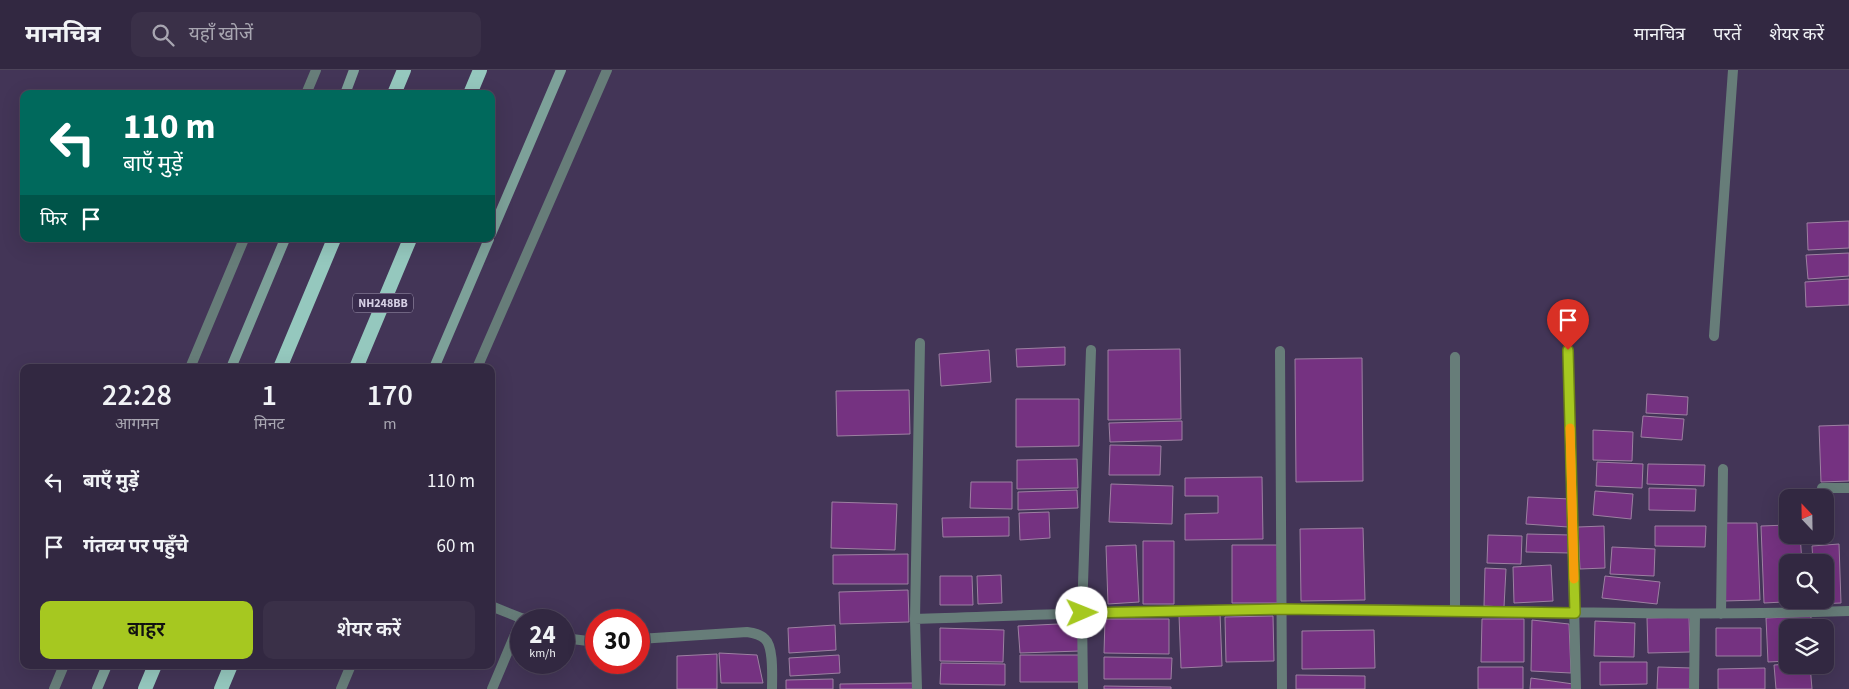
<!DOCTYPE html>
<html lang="hi">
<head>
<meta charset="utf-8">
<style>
	:root { --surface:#322841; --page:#3a3048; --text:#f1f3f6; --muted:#a8a6b1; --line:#4d445a; --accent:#a6c820 }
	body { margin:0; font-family:"Source Sans 3","Noto Sans Devanagari",sans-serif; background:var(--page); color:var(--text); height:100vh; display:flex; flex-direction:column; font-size:19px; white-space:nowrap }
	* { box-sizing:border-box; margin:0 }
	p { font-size:16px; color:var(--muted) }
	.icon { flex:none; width:28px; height:28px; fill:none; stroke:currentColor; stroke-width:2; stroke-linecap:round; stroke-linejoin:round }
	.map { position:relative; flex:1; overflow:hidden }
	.drawer { position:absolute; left:20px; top:294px; width:475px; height:305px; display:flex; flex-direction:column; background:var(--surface); border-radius:10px; box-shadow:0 5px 20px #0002,0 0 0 1px var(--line) }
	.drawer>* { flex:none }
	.banner { position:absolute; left:20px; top:20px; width:475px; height:152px; border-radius:10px; box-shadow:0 5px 20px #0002,0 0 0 1px var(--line); background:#00695c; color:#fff; overflow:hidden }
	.needle { width:32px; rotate:338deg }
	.controls { position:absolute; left:1779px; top:419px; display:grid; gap:10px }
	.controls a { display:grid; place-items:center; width:55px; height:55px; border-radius:10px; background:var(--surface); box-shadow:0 5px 20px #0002,0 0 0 1px var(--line); font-size:25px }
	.speed { position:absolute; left:510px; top:539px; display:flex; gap:10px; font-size:25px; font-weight:700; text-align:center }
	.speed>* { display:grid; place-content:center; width:65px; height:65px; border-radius:50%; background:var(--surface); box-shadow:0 5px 20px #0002,0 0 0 1px var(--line); line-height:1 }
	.speed small { font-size:12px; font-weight:400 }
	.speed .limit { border:8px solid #d22; background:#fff; color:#111 }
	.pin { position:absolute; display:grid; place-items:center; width:42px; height:42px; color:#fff; margin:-51px -21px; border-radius:50% 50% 50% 0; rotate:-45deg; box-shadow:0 0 5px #0007 }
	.pin .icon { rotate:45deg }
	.me { position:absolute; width:55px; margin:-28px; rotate:89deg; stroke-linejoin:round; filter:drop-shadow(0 0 4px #0008) }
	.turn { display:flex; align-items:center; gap:18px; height:105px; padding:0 20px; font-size:22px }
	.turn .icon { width:65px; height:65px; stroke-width:2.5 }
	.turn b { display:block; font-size:35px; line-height:42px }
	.then { display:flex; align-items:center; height:48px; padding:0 20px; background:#0003; gap:10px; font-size:19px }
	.eta { display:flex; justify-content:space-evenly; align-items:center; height:85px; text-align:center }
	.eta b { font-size:30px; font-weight:600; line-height:35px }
	.cta { display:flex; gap:10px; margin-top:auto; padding:10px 20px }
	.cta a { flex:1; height:58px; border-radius:10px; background:var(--accent); color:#111; font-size:20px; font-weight:600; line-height:58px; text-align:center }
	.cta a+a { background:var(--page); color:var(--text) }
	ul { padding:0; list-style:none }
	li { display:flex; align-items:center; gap:15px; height:65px; padding:0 20px }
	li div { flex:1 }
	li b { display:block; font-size:19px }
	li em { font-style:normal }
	header { display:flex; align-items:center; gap:30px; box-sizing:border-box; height:70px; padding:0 25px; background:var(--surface); border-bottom:1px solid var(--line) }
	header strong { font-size:24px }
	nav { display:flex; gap:28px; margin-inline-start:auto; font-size:18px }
	.search { width:350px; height:45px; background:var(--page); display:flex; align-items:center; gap:12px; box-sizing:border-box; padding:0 18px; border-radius:10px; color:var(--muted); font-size:19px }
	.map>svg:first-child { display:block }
	.building { fill:#753281; stroke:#9d80a2 }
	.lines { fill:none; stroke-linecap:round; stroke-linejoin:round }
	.minor { stroke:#677d79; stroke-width:10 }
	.tertiary { stroke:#677d79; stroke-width:10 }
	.secondary { stroke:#7da199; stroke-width:10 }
	.trunk { stroke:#95c8be; stroke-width:14 }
	.route-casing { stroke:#6c8215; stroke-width:12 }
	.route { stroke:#a6c820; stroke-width:9 }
	.slow { stroke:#f59e0b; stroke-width:9 }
	.labels { text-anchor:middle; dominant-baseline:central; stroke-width:4; stroke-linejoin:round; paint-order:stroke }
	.shield { fill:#382b4c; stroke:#a79eb6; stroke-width:1 }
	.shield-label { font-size:12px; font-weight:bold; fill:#d6cfe4 }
</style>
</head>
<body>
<header>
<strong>मानचित्र</strong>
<div class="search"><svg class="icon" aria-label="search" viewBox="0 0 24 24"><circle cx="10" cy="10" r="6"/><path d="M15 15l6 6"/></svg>यहाँ खोजें</div>
<nav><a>मानचित्र</a><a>परतें</a><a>शेयर करें</a></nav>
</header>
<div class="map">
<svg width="1849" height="619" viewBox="0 0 1849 619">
	<rect width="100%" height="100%" fill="#433557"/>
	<path class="building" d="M1849 151V178L1808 180 1807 153Z
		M1849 183V206L1808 209 1806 185Z
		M1849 209V235L1806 237 1805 212Z
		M1065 277V295L1017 297 1016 279Z
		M1180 279 1181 349 1108 350V280Z
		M989 280 991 312 941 316 939 284Z
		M1362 288 1363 411 1296 412 1295 289Z
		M909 320 910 364 837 366 836 321Z
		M1647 324 1688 327 1687 345 1646 343Z
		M1016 329H1079V376L1016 377Z
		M1643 346 1684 349 1682 370 1641 367Z
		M1182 351V370L1110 372 1109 353Z
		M1849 355V411L1821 412 1819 356Z
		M1593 360 1633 362 1632 391 1593 390Z
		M1110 375 1161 376 1160 405H1109Z
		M1077 389 1078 418 1017 419V390Z
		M1597 392 1643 394 1642 418 1596 416Z
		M1648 394 1705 395 1704 416 1647 414Z
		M1262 407 1263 469 1185 470V444L1218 443V426H1185V408Z
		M971 412H1012V439L970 438Z
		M1111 414 1173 416 1172 454 1109 452Z
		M1649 418 1696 419 1695 441 1649 440Z
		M1077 420 1078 438 1018 440V422Z
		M1595 421 1633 424 1631 449 1593 445Z
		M1528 427 1570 429 1568 457 1526 454Z
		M832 432 897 434 895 480 831 478Z
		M1049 442 1050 468 1020 470 1019 443Z
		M1009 447V466L943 467 942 448Z
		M1726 453H1757L1760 530 1724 531Z
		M1788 455V465H1800L1802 492H1788V530L1803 531 1764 533 1761 456Z
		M1604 456 1605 498 1580 499 1578 457Z
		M1655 456H1706L1705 477 1655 476Z
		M1363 458 1365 530 1301 531 1300 459Z
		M1527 464 1571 465 1570 483 1526 482Z
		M1488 465 1522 466 1521 494 1487 493Z
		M1143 471H1174V534H1143Z
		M1839 474 1841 533 1815 534 1814 530H1825V492H1813L1812 476Z
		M1136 475 1139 532 1108 534 1106 476Z
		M1232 475H1280V533H1232Z
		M1612 477 1655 479 1654 506 1610 504Z
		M908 484V514H833V485Z
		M1551 495 1553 531 1514 533 1513 497Z
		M1485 498 1506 499 1504 537 1484 536Z
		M1001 505 1002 533 978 534 977 506Z
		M940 506H972L973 535H940Z
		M1605 506 1660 512 1657 534 1602 528Z
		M908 520 909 552 840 554 839 522Z
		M1220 543 1222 596 1181 598 1179 545Z
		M1273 546 1274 591 1226 592 1225 547Z
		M1811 546V558H1788V591L1768 592 1766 548Z
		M1689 547 1690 582 1648 583 1647 548Z
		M1105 549H1169V584L1104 583Z
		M1482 549H1524V592H1481Z
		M1532 550 1569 554 1571 603 1531 601Z
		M1595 551 1635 553 1634 587 1594 586Z
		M1078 553 1080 581 1020 583 1018 556Z
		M835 555 836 580 789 583 788 558Z
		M940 558 1004 560 1003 592 940 591Z
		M1716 558H1761V586H1716Z
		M1374 560 1375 598 1302 599V561Z
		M719 583 757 585 763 613H721Z
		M717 584V619H677V586Z
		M839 585 840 603 790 606 789 588Z
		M1020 585H1079V612H1020Z
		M1104 587 1172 588 1171 609H1104Z
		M1600 592H1647V614L1600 615Z
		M941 593 1005 594V615L940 614Z
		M1788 594 1810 595 1812 619H1776L1774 595Z
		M1478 597H1523V619H1478Z
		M1658 597 1692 598 1691 619H1657Z
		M1765 598V619H1718V599Z
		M1296 605 1365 606V619H1296Z
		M1531 608 1573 614 1572 619H1530Z
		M833 609V619H786V610Z
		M913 613V619H840V614Z
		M1104 616 1171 617V619H1104Z"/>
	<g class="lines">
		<path class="minor" d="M1714 266 1733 0
			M1280 281 1282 619
			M1568 281 1576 619
			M1455 287V541
			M1822 418H1849
			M491 536 526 550
			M1721 544 1723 399
			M915 549C1037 545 1159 540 1281 539 1471 538 1660 548 1849 541
			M564 568 596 572
			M639 569 747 562C754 563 760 564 765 569 774 577 772 607 772 619
			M492 619 522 548
			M917 619 915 549 920 273
			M1083 619 1082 543 1091 280
			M1694 619 1695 544"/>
		<path class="tertiary" d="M306 24 316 0
			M190 298 244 169
			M477 298 607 0
			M54 619 64 595
			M341 619 351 595"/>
		<path class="secondary" d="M345 24 354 0
			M491 164 561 0
			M231 298 285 169
			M434 298 489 169
			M97 619 107 595"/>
		<path class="trunk" d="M394 24 404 0
			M470 24 480 0
			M280 298 334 169
			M356 298 410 169
			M145 619 155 595
			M221 619 231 595"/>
	</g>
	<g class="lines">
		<defs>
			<path id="route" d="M1082 543 1282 539 1575 543 1568 280"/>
		</defs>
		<use href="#route" class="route-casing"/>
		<use href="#route" class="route"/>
		<path class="slow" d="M1570 358 1574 509"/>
	</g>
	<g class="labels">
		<rect class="shield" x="353" y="223.5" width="60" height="19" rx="4"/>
		<g class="shield-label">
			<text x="383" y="233">NH248BB</text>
		</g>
	</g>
</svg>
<div class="controls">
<a><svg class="needle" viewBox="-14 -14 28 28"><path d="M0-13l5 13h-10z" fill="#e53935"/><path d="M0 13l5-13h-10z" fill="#a8a6b1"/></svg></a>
<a><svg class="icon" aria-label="search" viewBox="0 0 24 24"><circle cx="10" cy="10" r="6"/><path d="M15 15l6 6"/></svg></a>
<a><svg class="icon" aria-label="layers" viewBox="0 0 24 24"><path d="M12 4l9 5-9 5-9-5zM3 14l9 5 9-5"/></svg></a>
</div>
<div class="speed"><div>24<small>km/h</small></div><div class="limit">30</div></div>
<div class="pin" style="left:1568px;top:280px;background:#d93025"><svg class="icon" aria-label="arrive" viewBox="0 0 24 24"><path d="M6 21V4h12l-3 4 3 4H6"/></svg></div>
<svg class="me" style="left:1082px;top:543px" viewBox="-20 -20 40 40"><circle r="19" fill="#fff"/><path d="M0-13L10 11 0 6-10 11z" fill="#a6c820"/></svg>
<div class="banner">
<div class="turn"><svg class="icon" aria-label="left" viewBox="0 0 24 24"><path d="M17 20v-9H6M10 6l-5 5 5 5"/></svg><div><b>110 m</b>बाएँ मुड़ें</div></div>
<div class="then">फिर<svg class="icon" aria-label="arrive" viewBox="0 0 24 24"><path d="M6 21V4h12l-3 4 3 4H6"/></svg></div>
</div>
<section class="drawer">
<div class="eta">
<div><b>22:28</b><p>आगमन</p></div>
<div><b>1</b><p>मिनट</p></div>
<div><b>170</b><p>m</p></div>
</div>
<ul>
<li><svg class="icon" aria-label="left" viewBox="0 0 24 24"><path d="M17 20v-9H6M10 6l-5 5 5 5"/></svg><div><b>बाएँ मुड़ें</b></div><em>110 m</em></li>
<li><svg class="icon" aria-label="arrive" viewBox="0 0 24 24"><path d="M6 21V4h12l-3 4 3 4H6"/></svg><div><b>गंतव्य पर पहुँचे</b></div><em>60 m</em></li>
</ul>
<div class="cta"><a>बाहर</a><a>शेयर करें</a></div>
</section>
</div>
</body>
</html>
